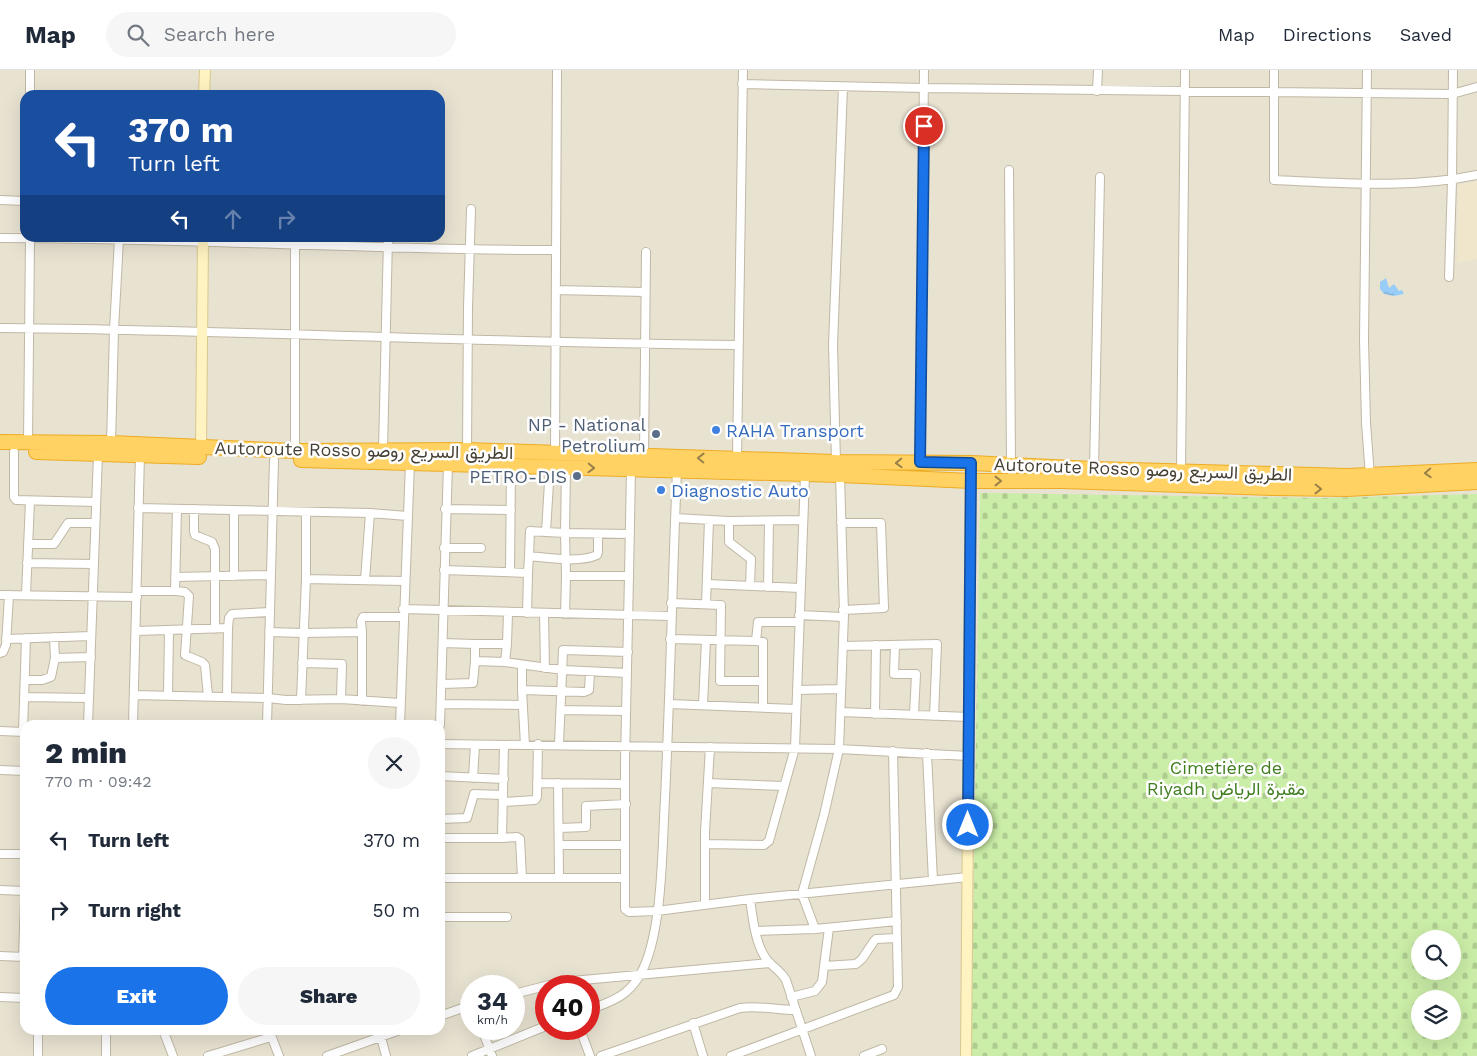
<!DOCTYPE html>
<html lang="en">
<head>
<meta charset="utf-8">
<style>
	:root { --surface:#fff; --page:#f6f6f7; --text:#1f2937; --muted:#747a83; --line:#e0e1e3; --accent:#1a73e8 }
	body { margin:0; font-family:"Work Sans",Vazirmatn,sans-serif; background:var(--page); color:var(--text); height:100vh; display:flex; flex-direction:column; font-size:19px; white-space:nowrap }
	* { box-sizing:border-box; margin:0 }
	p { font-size:16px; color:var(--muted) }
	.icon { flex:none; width:28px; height:28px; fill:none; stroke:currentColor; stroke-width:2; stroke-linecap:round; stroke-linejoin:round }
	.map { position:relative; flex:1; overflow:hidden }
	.panel { position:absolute; left:20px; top:650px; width:425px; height:315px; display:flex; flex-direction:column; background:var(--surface); border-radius:15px; box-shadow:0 5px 20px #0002 }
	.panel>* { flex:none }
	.banner { position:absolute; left:20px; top:20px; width:425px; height:152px; border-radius:15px; box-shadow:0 5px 20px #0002; background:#1a4fa0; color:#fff; overflow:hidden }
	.tools { position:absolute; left:1411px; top:860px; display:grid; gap:10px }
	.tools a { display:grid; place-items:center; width:50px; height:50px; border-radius:50%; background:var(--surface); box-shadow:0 5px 20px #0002; font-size:25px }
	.speed { position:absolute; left:460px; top:905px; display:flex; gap:10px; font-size:25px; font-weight:700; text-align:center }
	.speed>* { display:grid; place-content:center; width:65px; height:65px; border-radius:50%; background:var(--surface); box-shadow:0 5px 20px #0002; line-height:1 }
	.speed small { font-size:12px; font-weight:400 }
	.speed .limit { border:8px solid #d22; background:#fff; color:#111 }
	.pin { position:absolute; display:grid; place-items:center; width:42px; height:42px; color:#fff; margin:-21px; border:2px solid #fff; border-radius:50%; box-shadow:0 1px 5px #0007 }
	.me { position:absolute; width:55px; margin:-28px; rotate:0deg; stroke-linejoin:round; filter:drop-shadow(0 0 4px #0008) }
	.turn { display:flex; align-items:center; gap:18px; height:105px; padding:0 25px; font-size:22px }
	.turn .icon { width:65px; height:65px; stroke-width:2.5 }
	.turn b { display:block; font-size:35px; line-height:42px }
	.lanes { display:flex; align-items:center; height:48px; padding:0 25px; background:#0003; justify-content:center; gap:25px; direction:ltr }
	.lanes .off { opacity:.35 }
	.round { display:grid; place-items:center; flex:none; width:52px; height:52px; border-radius:26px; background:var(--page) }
	.summary { display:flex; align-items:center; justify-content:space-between; height:85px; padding:0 25px }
	h1 { font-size:30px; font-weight:800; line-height:38px }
	.action { display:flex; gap:10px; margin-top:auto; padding:10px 25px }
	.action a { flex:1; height:58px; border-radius:30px; background:var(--accent); color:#fff; font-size:20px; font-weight:800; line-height:58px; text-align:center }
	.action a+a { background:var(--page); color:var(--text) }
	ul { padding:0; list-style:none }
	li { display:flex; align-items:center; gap:15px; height:70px; padding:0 25px }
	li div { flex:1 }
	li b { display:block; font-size:19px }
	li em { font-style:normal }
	header { display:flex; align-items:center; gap:30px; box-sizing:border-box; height:70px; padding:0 25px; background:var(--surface); border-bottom:1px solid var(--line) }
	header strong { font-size:24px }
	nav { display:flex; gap:28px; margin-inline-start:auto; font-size:18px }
	.search { width:350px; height:45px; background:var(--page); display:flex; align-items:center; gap:12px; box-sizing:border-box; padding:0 18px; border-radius:28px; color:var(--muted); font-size:19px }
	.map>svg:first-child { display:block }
	.residential { fill:#e8e2d1; fill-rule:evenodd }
	.education { fill:#efe6cb }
	.cemetery { fill:url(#cemetery-stones); fill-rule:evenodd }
	.water { fill:url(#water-ripples) }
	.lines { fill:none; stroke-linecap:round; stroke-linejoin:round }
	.street-casing { stroke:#c0b8a5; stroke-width:10 }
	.secondary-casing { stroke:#d8c88e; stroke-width:12 }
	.highway-casing { stroke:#eeac23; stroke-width:16 }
	.street { stroke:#fff; stroke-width:8 }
	.secondary { stroke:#fff3c2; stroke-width:10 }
	.highway { stroke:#ffd263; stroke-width:14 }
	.oneway { stroke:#998149 }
	.route-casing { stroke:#114b97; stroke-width:12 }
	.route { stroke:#1a73e8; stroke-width:9 }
	.shop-dot { fill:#3f7fe0; stroke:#fff; stroke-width:2 }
	.service-dot { fill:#5c6f8a; stroke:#fff; stroke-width:2 }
	.labels { text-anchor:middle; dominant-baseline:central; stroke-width:5; stroke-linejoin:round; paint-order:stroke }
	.service-label { font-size:18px; fill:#4e5e75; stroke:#fff; text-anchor:end }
	.shop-label { font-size:18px; fill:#366cbe; stroke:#fff; text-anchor:start }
	.street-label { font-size:18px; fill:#463f33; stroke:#fff }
	.park-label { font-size:18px; fill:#407e20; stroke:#fff }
</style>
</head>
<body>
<header>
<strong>Map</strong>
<div class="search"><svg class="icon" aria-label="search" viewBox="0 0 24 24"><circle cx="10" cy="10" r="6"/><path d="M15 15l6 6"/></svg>Search here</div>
<nav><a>Map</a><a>Directions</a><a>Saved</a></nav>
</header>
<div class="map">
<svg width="1477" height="986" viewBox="0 0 1477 986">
	<defs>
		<pattern id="cemetery-stones" width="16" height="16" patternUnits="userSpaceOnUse" patternTransform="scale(1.25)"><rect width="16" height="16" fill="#caeda7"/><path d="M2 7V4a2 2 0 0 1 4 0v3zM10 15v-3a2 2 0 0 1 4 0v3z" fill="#afcc90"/></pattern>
		<pattern id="water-ripples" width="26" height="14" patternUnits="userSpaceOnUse" patternTransform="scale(1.25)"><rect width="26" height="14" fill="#98cdf8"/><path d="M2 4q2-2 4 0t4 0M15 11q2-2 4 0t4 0" fill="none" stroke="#7ea8c9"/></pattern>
	</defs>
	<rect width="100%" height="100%" fill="#f4efe3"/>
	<path class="residential" d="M0 0H1477V986H0ZM25 25H440V168H25ZM25 655H440V960H25ZM1420 869H1452V901H1420ZM471 916H514V959H471ZM546 916H589V959H546ZM1420 929H1452V961H1420Z"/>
	<path class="education" d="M1477 111V189L1457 193 1458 115Z"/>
	<path class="cemetery" d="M980 423 1323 428 1477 424V986H971ZM1420 869H1452V901H1420ZM1420 929H1452V961H1420Z"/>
	<path class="water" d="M1386 208 1389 218 1394 214 1399 221 1402 220 1404 224 1394 226 1384 224 1380 219V212Z"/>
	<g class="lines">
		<defs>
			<path id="street" d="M1274 0V110C1341 113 1411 119 1477 105
				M1367 0 1364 270 1366 353 1370 406
				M742 14 924 18 1452 24 1477 17
				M1097 21 1098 0
				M30 25V0
				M1009 100 1011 396
				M0 130 25 131
				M0 168C185 168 371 180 556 180
				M295 168V381
				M1449 207 1452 111 1453 0
				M556 220 645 222
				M0 258C246 260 492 273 738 275
				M28 373 30 168
				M111 373 114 260 119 169
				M383 380 388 168
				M467 380 468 238 471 139
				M14 382V427L16 430 96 432
				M555 384 557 0
				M644 386 646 182
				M737 388 743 0
				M836 392 833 275 843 17
				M920 392 924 0
				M550 396 546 462 565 463 566 397
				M1094 399 1100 107
				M1181 402 1185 0
				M138 438 370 443 407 446
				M194 439V461L195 465 212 472 215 479V559
				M445 439 511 440
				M234 440V506
				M675 448 729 451V472L751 489 750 516
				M729 451 803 450
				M841 453H881L884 538 843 540
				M28 474H54L68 453H95
				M444 478H481
				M529 486 530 461 546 462
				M27 493 94 494
				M444 500 528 503 527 543
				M510 502 511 395
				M528 503 529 486C548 488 580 493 597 485L598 482V464
				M566 506 565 463 630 464
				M629 506 631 399
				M175 507 271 505
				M306 509 404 511
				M365 510 370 443
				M707 514 800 518
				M768 517 769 451
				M137 521H175L177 439
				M175 521 185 522 189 526 185 585 202 592 205 595 208 626
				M0 525 137 527
				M26 525 30 431
				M671 533 721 535 720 611H763
				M706 534 709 450
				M403 539 670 546
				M544 543 545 598
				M565 544 566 506H629L625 691V839L629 842 657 841 750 829 968 807
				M799 545 843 547
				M228 558 229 548 232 544 270 542
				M136 561 228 558 227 626
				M269 562 303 563 362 562 361 551 363 547H403
				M6 569 91 566
				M670 569 756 571
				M443 573 475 574V591L505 592 563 600 627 603
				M475 574H507L505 592
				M507 574 508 543
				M895 575 894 604H916L914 645
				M843 576 937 574 934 646
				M0 583 3 582 6 575 9 525
				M55 588 91 587
				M302 593 342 594 341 629
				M25 610H42L51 607 55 588 54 567
				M442 614 473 613 475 591
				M522 620V595
				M797 620 841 619
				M134 625 268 628 286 630 341 629 400 633
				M168 625 169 560
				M24 627 89 628
				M301 630 306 509V442
				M362 631V562
				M441 634 523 635
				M669 634 796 639
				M703 635 706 570
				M763 637V572L756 571 758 552H799
				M561 640 626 641
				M841 642 969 647
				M875 644 876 575
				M88 655 98 384
				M133 655 140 385
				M267 655 274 390
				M400 655 410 393
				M440 655 448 394
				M0 661 25 662
				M23 662 26 568
				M440 674 839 679 968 686
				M559 674 563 580 628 582
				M525 675 522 620 584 622 589 620 590 602
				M927 683 933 811
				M0 700 25 701
				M440 706 504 709
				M473 708 475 675
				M537 713 625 714
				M558 713 559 808
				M708 713 784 716
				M503 732 535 730 537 727 538 674
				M440 749 467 748 474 724 503 725
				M559 758 586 757V736L626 734
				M440 768H502L504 675
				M502 768 517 767 520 769 522 808
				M705 774 764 775 769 771 795 678 805 405
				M559 775H624
				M0 784H25
				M440 808H624
				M0 820 25 821
				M750 829C753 849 755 874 767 890 773 897 781 901 786 910L811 986
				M705 835V762L710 677
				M440 847H507
				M815 859 802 824 824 745 839 679 844 544 840 405
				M756 861 815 859 897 851
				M0 886 25 887
				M23 887 25 830
				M824 896 856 894 862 889 874 871 876 869 897 868
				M514 924 561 912 770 893
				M0 927 25 928
				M791 927 815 921 822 912 829 858
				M589 940C612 931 627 927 640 905 661 869 662 791 664 749 670 633 672 517 677 401
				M440 946 471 935
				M693 953 703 986
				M482 959 492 986
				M580 959 590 986
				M163 960 173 986
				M269 960 279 986
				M382 960 381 967 386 986
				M38 986V960
				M106 986V960
				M208 986 271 967
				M327 986 400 960
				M472 986 546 956
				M601 986 740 938C758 935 777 940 796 940
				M731 986 894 925 898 917 893 681
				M864 986 882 979"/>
			<path id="secondary" d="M204 25 205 0
				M201 378 203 168
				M966 986 971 393"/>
			<path id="highway" d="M0 372 111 373 295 381 467 380 836 392 971 393 1094 399 1347 406 1477 400
				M36 382 199 387
				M301 390 840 405 971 411H1063L1273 418 1347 419 1477 412"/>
		</defs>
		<use href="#street" class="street-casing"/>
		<use href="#secondary" class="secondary-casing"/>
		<use href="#highway" class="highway-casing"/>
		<use href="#street" class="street"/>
		<use href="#secondary" class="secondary"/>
		<use href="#highway" class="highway"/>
	</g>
	<defs><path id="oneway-chevron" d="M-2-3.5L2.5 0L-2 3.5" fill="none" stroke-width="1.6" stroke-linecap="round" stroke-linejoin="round" transform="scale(1.25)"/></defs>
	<g class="oneway">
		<use href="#oneway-chevron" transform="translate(701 388) rotate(-179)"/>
		<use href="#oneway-chevron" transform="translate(899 393) rotate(178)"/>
		<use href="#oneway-chevron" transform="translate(591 398) rotate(2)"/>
		<use href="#oneway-chevron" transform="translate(1428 403) rotate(177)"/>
		<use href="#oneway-chevron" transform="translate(998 411)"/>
		<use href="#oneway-chevron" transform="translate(1318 419) rotate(1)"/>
	</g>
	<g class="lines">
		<defs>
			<path id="route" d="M924 56 920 392 971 393 968 755"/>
		</defs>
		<use href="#route" class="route-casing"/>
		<use href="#route" class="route"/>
	</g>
	<g class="shop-dot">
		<circle cx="716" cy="360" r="5"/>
		<circle cx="661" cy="420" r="5"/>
	</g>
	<g class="service-dot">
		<circle cx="656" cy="364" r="5"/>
		<circle cx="577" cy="406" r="5"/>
	</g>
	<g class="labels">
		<g class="service-label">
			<text x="646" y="354">NP - National<tspan x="646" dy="21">Petrolium</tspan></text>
			<text x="567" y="406">PETRO-DIS</text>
		</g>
		<g class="shop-label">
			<text x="726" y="360">RAHA Transport</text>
			<text x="671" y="420">Diagnostic Auto</text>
		</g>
		<g class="street-label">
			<text transform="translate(364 380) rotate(1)">Autoroute Rosso الطريق السريع روصو</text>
			<text transform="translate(1143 399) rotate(2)">Autoroute Rosso الطريق السريع روصو</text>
		</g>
		<g class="park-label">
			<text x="1226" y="697">Cimetière de<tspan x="1226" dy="21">Riyadh مقبرة الرياض</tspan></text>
		</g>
	</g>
</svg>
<div class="tools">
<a><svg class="icon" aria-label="search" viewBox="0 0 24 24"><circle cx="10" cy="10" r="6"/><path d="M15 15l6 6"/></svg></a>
<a><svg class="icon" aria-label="layers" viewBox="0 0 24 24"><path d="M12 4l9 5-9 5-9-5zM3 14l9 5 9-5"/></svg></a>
</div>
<div class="speed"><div>34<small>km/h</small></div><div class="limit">40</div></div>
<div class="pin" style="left:924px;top:56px;background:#d93025"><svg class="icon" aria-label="arrive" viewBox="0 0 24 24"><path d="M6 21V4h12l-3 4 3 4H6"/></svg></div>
<svg class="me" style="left:968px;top:755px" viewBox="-20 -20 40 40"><circle r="17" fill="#1a73e8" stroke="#fff" stroke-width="3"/><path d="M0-11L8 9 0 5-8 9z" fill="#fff"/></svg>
<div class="banner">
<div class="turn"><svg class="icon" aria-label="left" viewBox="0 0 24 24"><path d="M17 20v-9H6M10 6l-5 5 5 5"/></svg><div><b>370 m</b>Turn left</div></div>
<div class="lanes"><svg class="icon" aria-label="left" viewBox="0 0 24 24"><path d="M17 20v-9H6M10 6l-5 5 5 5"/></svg><svg class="icon off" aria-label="ahead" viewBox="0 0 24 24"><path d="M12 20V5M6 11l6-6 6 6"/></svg><svg class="icon off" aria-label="right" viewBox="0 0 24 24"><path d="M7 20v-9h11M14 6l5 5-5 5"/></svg></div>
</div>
<section class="panel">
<div class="summary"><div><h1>2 min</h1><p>770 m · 09:42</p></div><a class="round"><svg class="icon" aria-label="close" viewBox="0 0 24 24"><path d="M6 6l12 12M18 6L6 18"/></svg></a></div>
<ul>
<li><svg class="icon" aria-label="left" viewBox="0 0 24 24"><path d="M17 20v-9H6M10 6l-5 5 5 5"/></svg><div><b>Turn left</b></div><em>370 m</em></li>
<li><svg class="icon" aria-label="right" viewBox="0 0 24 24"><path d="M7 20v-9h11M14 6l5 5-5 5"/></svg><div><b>Turn right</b></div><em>50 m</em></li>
</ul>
<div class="action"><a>Exit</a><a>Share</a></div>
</section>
</div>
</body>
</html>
